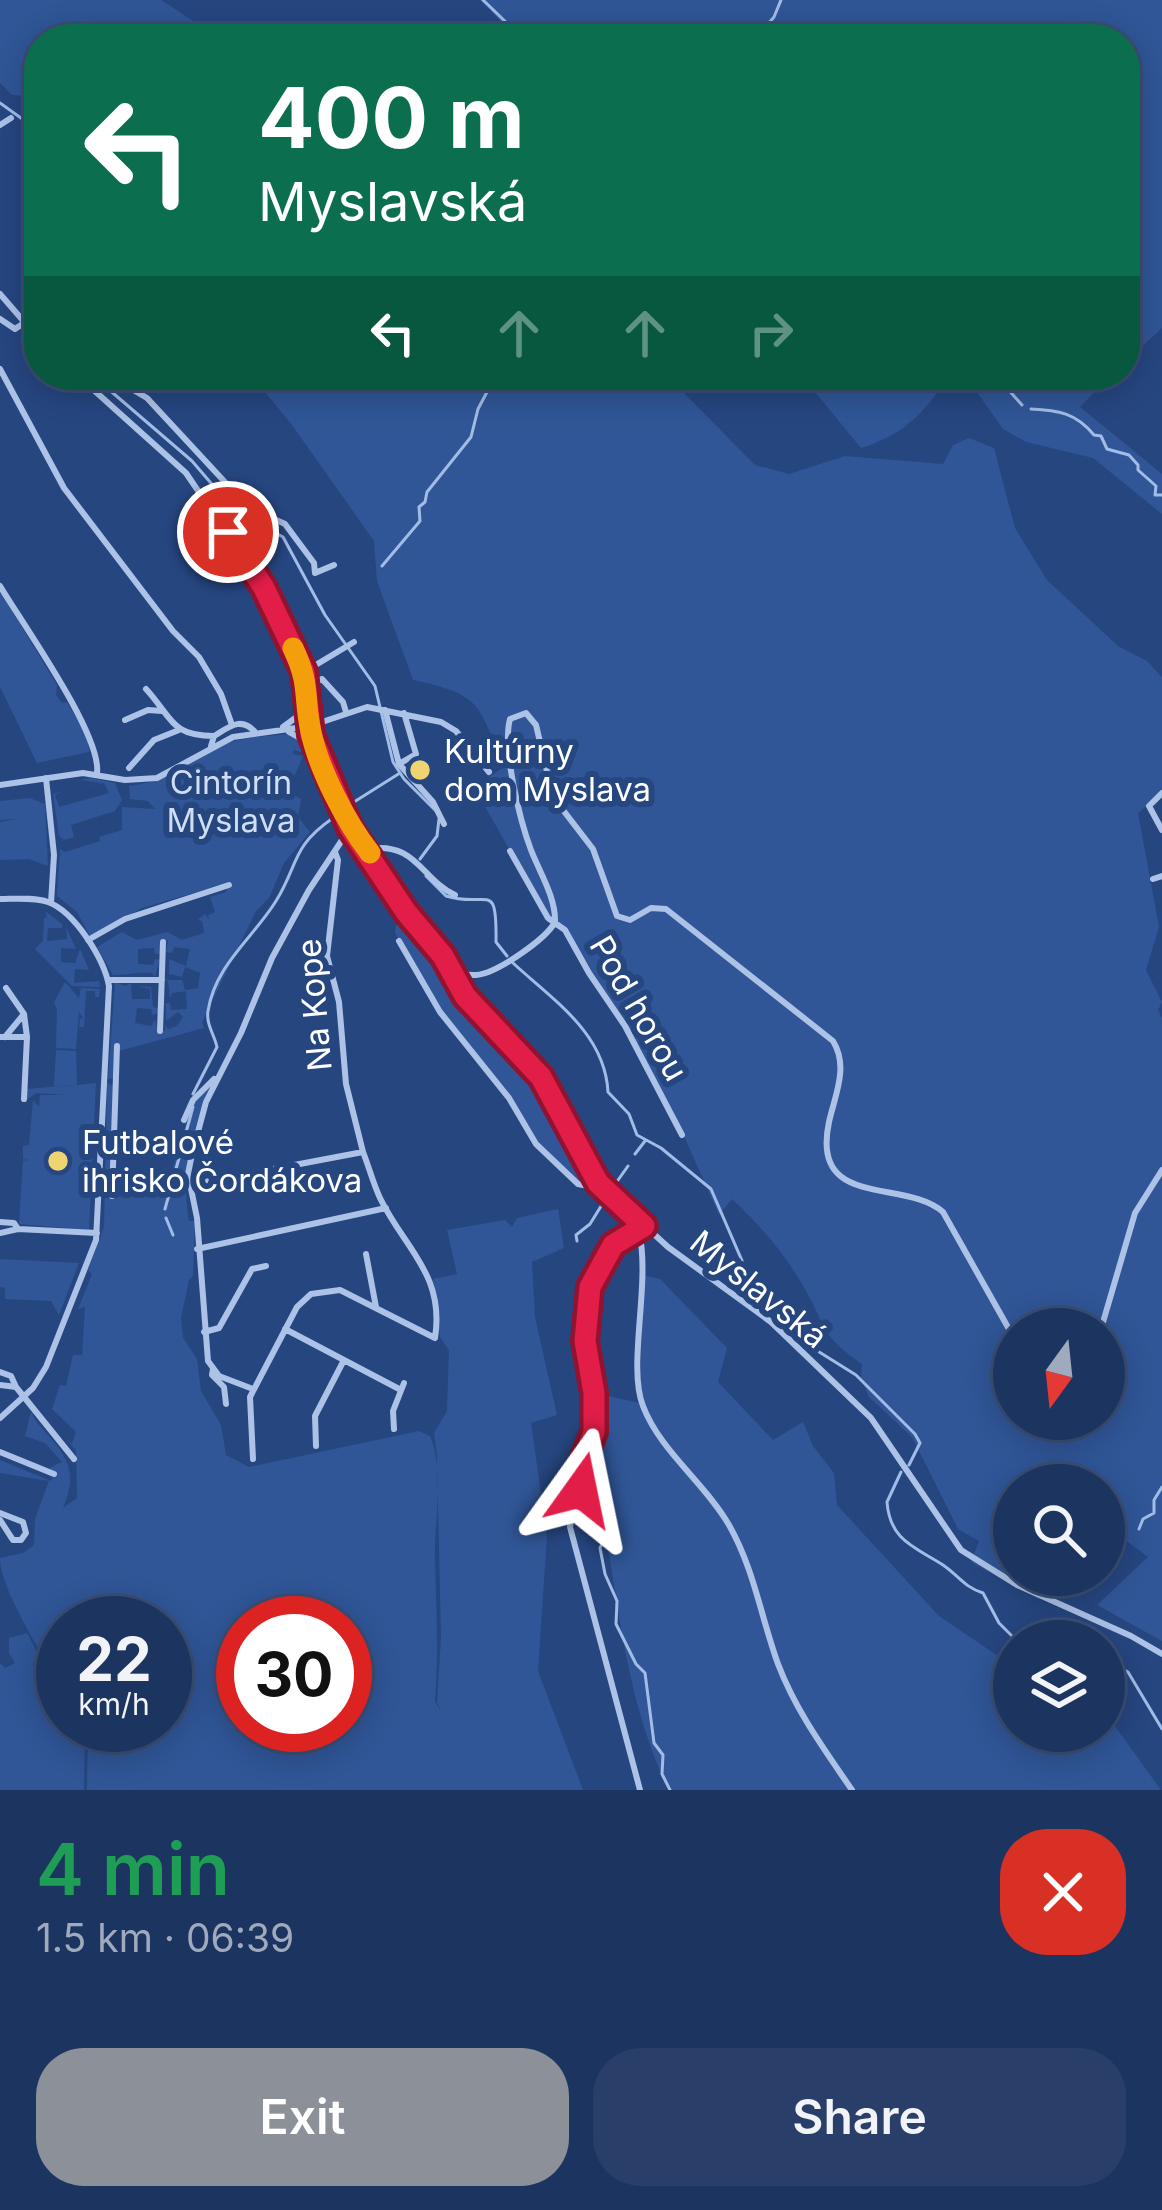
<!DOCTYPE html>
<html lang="en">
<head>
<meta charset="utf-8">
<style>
	:root { --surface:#1c3460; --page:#293f69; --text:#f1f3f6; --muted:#a0aabd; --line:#3a4f75; --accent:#8c9099 }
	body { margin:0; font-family:Inter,sans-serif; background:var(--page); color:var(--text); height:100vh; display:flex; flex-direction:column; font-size:45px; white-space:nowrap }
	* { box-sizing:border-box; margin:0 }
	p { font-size:39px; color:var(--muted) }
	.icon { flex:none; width:66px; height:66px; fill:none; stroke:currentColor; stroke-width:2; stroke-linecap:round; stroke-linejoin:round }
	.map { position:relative; height:1790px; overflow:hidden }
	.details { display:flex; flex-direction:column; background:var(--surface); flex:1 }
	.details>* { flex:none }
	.top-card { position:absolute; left:24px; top:24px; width:1116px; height:366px; border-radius:48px; box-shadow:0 6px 30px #0003,0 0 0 3px var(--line); background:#0b6e4f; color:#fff; overflow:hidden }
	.needle { width:78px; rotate:195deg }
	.fabs { position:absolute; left:993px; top:1308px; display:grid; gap:24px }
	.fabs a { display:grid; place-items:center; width:132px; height:132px; border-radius:50%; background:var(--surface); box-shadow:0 6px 30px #0003,0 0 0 3px var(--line); font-size:60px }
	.speed { position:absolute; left:36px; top:1596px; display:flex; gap:24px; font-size:60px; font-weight:700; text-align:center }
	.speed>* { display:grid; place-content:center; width:156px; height:156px; border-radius:50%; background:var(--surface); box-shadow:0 6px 30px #0003,0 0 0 3px var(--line); line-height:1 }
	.speed small { font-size:30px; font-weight:400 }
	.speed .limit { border:18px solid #d22; background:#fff; color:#111 }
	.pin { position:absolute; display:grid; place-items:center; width:102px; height:102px; color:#fff; margin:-51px; border:6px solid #fff; border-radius:50%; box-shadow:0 3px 12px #0007 }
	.me { position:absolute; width:132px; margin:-66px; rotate:12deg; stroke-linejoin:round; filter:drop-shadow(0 0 9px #0008) }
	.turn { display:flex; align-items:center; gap:42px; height:252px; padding:0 36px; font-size:54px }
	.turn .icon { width:156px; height:156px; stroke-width:2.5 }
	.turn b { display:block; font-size:84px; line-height:102px }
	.lanes { display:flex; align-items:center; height:114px; padding:0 36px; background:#0003; justify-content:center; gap:60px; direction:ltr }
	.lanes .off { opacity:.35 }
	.round { display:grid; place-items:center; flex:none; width:126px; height:126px; border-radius:48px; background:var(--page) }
	.summary { display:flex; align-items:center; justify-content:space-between; height:204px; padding:0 36px }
	h1 { font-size:72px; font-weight:600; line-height:90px; color:#1e9e55 }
	.cta { display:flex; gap:24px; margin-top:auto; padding:24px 36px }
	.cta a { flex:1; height:138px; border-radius:48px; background:var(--accent); color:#fff; font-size:48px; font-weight:600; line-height:138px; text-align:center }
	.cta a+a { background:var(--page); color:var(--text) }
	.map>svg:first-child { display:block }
	.green { fill:#305697; fill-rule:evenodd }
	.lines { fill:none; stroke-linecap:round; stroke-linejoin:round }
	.stream { stroke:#a1bce7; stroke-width:3 }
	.minor { stroke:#acc2e6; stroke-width:6 }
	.route-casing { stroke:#92132f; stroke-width:30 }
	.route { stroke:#e11d48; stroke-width:21 }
	.slow { stroke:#f59e0b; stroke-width:21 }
	.poi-dot { fill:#efd571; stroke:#264680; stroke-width:4.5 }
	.labels { text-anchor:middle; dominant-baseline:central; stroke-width:12; stroke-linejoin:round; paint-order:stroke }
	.poi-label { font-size:33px; fill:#fff; stroke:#264680; text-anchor:start }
	.park-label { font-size:33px; fill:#cfddf5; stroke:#264680 }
	.street-label { font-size:33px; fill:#fff; stroke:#264680 }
</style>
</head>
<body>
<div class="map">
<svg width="1162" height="1790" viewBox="0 0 1162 1790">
	<rect width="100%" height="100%" fill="#264680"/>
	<path class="green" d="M0 0H161L221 39H39V91L31 96 12 95 0 83Z
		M480 0H1162V328L1125 362V39H518Z
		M251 375H433L440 388 455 375H620L625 381 648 379 683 392 755 465 789 474 845 456 943 464 953 445 969 438 994 448 1015 528 1047 580 1118 646 1147 661 1162 677V793L1138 813 1159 927 1146 970 1162 1002 1158 1010 1162 1018V1641L1097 1605 1148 1557 1124 1539 1104 1550V1485H1014V1575H1060L1051 1591 1038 1599 971 1562 979 1541 958 1529 912 1437 869 1397 861 1378 862 1364C819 1333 829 1332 805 1289 786 1255 760 1225 732 1199L719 1215 672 1109 661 1098 633 1041 572 940 548 918 474 787 504 767C478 705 484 695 413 680L377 581 374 541 292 425ZM1014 1329H1104V1419H1014Z
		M801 375H926L937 393C915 422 896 437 861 448Z
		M965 375H1111L1080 407 1162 474V514L1093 458 1026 442 1003 429Z
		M0 591 57 685 56 695 62 703 67 702C75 717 90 735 89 752L37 763 0 687Z
		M287 734 302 742 301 752 293 750V754L303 756 288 791 301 799 298 817 310 832 284 863 269 898 256 911 202 1022 204 1028 119 1051 114 1078 108 1079 115 982 125 986 131 983 132 999H150V989L137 986 151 987 153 1007 158 1008V1013L152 1015 151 1009 137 1008 135 1023 151 1026 155 1020 158 1032 165 1030V1025L168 1029 177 1026 183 1017 178 1012 166 1021V1005L163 1004 170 1003 171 1010 187 1009 186 991 172 993 170 999 168 981 165 980H182L185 990 198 988 200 973 185 967 182 977 169 974V959L186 966 190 949 174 947 172 953 166 952 168 940 161 942 160 954H155L154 948 138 949V964L153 965 155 959 160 960 155 977 152 973C136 972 129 975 113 975L97 947 122 932 137 940 167 932 182 940 204 933 202 921 198 920 205 914 209 920 208 915 215 912 210 897 226 892 228 883 142 908 90 936 77 912 57 896 60 849 65 852 100 841 99 837 122 830V807L155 809 148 801 130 799 129 786C176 780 188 760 228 743 247 736 268 737 287 734Z
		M91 778 115 783 122 800 115 811 71 825 74 837 64 840 59 836 53 794 63 791 55 795 59 807 109 793 104 783 73 790 102 783 80 780Z
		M30 798 45 804 48 866 29 859 0 860V822L18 819 0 820V801Z
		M45 911 62 924V928H48L47 941 67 939 66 927 76 949 61 948V962L75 963 80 949 89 970 75 969 74 983 99 981 100 987 72 986 35 949 43 941 44 918 47 917Z
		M409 915 459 987 540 1077 598 1183 583 1186 536 1144 519 1113 446 1020 395 933 396 925Z
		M65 982 79 998 81 988 100 989 99 997H95V991H86L84 1027H79L80 1019 83 1018 79 1012 76 1049 56 1048 57 1010 54 1002Z
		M56 1050 76 1051 77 1085 96 1083 89 1230 19 1224 23 1161 28 1160 23 1159V1146L29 1145 33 1100 39 1107 40 1095H64L36 1093 27 1100V1089L73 1085 54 1087Z
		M218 1075C193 1120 180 1170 189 1221H195L193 1276 189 1280 181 1318 183 1338 197 1359 201 1391 221 1425 226 1455 249 1467 419 1431 430 1436C445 1470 434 1521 435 1558 436 1606 439 1652 435 1701L441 1712 437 1702 441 1638 437 1456 434 1433 447 1411 449 1350 440 1337 433 1279 457 1274 447 1230 505 1220 512 1227 517 1218 558 1209 564 1248 532 1262 535 1317 557 1415 531 1423 547 1536 538 1671 583 1790H87L88 1725H165V1623H63V1681L52 1673C37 1645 0 1587 0 1558L23 1553 34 1545 35 1519 49 1481 0 1473V1460L51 1481 55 1472 49 1468 62 1462 45 1443 25 1436 31 1412 29 1407 35 1420C62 1452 81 1465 63 1508L77 1498 76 1450 65 1438 72 1444 76 1432 52 1409 60 1385 66 1386 73 1355H82L85 1307 78 1309 92 1274 88 1270 104 1227 107 1083 114 1086 112 1199 169 1181 191 1106ZM243 1623H345V1725H243Z
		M0 1259 79 1263 59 1315 51 1301 5 1299V1288L0 1287Z
		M643 1275 660 1279 727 1348 718 1382 773 1440 803 1422 813 1446 834 1473 837 1505 939 1616 1001 1658 1014 1654V1731H1104V1711L1161 1790H669C620 1691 617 1575 594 1470L583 1465 593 1436 594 1393 640 1403Z
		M27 1633 39 1656 32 1665 45 1664 63 1684V1725H85L84 1790H0V1663L5 1668 15 1663 9 1653V1638Z"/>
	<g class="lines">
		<path class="stream" d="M483 0 512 28 518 39
			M755 39 774 17 781 0
			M0 103 39 131
			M92 375 192 461 234 510 283 537 325 615 375 686 393 762 404 779 435 810
			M1005 375V386L1022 405
			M1031 409C1058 410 1076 413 1094 435L1101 436 1107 449 1129 455 1138 465V470L1156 486 1155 495H1162
			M382 566 420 521 419 507 425 502 427 492 471 437 478 409 496 375
			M346 807 400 773
			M420 859 437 836 439 819
			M426 876 446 896C488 909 497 878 496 942L507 956
			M513 963C553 1000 605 1033 608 1092L629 1114 637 1135 661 1148 711 1189 759 1300 808 1345 856 1375 915 1434 920 1443 909 1465
			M193 1094 217 1047C214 1034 206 1024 208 1011 215 965 254 937 276 901 299 864 291 847 333 818
			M635 1154 645 1141
			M611 1190 628 1166
			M165 1209 193 1107
			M166 1218 173 1235
			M577 1241 576 1235 590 1224 603 1203
			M591 1327 592 1315
			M594 1371 597 1403
			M597 1419 595 1451 604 1478 598 1515 609 1527 600 1548 605 1574 617 1601 616 1624 636 1664 645 1673 654 1743 663 1755 662 1774 670 1790
			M901 1472 887 1502C890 1541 915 1547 943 1565 959 1576 964 1587 983 1593L999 1623 1017 1641
			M1139 1529 1143 1519 1154 1513V1500L1162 1487
			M1104 1659 1128 1672 1162 1729"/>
		<path class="minor" d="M0 125 11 118
			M0 294 39 339
			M0 319 15 329 24 323
			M0 369 64 488 173 631 199 657 221 694 232 725
			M77 375 186 473 264 588 304 672 310 731 344 816 407 912 443 956 465 996 540 1077 598 1183 668 1247 771 1322 871 1418 961 1550 1017 1585 1131 1636 1162 1654
			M108 375 147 398 248 507 285 524 314 563 315 573 334 565
			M217 515 238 495
			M0 586C22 623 102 735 97 773
			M304 672 354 642
			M309 685 322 679 343 702 346 712
			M146 689C172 717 170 736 214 736
			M385 710 399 764 416 754 404 713
			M125 720 148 710 162 711
			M283 727 298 716 306 702
			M289 732 314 746
			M211 746 214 736C229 727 241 716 255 732
			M399 764 433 802 444 824
			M129 768 154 740 179 730
			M46 778 54 855 51 903
			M0 785 83 773 125 780 157 778 233 737 310 726 367 707 441 722 456 731 489 772
			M1162 793 1149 806 1162 830
			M368 849C416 841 421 879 455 895
			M510 851 548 918 565 930 589 973 625 1026 682 1135
			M1153 879 1162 876
			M0 899C15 899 34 897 48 902 75 912 104 959 109 986L96 1240 46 1367 33 1388 0 1418
			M88 940 125 919 229 885
			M399 941 440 1012 509 1098 536 1144 578 1184 588 1186 598 1183
			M450 965C458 971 465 976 476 975 496 974 546 939 555 922 556 898 540 873 531 850 520 821 502 748 510 719L526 713 536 725 553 797 593 849 617 916 630 920 651 908 666 909 833 1041C849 1067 835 1095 829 1122 810 1210 904 1178 943 1212L1014 1338
			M108 980H162
			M6 988 24 1014
			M160 1031 163 942
			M0 1037H27L24 1099
			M5 1037 24 1014 27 1037
			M184 1120 193 1100 214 1079
			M189 1185 363 1152 346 1084 339 1002 327 956 338 860 335 852
			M112 1196 117 1046
			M0 1222 14 1223 18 1229
			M639 1231C550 1265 605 1371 593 1436 592 1445 589 1444 585 1453 580 1465 585 1478 581 1490 578 1503 572 1513 570 1527L640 1790
			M639 1232C651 1282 627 1366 643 1406 660 1451 705 1483 729 1525 754 1569 761 1617 778 1664 796 1711 824 1749 852 1790
			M0 1233 18 1229 97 1233
			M197 1249 386 1208
			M366 1254 376 1307
			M285 1329 401 1390
			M1101 1329 1135 1213 1162 1170
			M204 1332 219 1328 252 1269 266 1266
			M213 1369 212 1375 224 1387 226 1404
			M0 1372 11 1376 16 1387
			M0 1385 16 1387 74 1459
			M253 1389 219 1376 208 1361 197 1218 188 1174 192 1154 206 1102 241 1033 272 958 309 890 350 828
			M394 1429 393 1411 404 1383
			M316 1446 315 1416 344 1360
			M0 1452 54 1474
			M253 1459 250 1397 297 1307 311 1294 340 1290 435 1338C445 1274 404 1248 380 1198 373 1183 369 1167 363 1152
			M0 1513 23 1522 26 1533 21 1540H13L0 1520"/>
	</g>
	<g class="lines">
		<defs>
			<path id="route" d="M228 532 264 588 304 672 311 735 350 828 406 912 443 956 465 996 541 1077 598 1183 644 1226 613 1245 590 1287 585 1341 594 1393V1432L583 1460 581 1490"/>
		</defs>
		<use href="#route" class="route-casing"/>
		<use href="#route" class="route"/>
		<path class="slow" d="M293 648C311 686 303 696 311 732 319 770 346 822 370 853"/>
	</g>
	<g class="poi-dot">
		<circle cx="420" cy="770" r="12"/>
		<circle cx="58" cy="1161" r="12"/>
	</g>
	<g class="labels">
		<g class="poi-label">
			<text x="444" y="751">Kultúrny<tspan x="444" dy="38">dom Myslava</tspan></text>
			<text x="82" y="1142">Futbalové<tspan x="82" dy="38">ihrisko Čordákova</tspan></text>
		</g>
		<g class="park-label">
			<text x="231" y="782">Cintorín<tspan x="231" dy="38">Myslava</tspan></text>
		</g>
		<g class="street-label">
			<text transform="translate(314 1005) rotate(-95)">Na Kope</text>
			<text transform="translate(639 1008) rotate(60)">Pod horou</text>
			<text transform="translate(759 1289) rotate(39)">Myslavská</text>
		</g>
	</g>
</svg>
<div class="fabs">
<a><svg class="needle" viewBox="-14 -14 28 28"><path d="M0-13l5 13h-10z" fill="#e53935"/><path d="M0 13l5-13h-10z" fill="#a0aabd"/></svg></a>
<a><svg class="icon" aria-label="search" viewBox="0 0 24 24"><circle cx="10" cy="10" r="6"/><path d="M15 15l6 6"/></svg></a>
<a><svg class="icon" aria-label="layers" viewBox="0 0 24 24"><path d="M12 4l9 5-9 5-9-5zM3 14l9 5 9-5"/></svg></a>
</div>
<div class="speed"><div>22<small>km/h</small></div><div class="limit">30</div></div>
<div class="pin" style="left:228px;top:532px;background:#d93025"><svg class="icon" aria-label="arrive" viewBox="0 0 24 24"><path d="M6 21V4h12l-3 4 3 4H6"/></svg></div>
<svg class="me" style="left:581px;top:1490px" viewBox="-20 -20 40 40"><path d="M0-17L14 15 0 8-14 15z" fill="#e11d48" stroke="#fff" stroke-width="4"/></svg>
<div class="top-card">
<div class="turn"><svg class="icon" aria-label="left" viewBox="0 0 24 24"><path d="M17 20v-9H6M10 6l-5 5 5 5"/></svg><div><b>400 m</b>Myslavská</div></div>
<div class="lanes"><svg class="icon" aria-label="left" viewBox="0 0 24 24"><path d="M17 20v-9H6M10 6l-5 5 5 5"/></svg><svg class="icon off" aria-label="ahead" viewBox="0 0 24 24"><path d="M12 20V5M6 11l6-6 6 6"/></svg><svg class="icon off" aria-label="ahead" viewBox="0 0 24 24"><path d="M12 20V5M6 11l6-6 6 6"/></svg><svg class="icon off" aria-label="right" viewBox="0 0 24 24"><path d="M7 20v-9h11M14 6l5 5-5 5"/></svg></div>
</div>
</div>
<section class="details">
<div class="summary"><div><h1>4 min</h1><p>1.5 km · 06:39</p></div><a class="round" style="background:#d93025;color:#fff"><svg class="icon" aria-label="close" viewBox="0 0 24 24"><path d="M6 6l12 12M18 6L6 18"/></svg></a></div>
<div class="cta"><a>Exit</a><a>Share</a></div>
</section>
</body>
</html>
